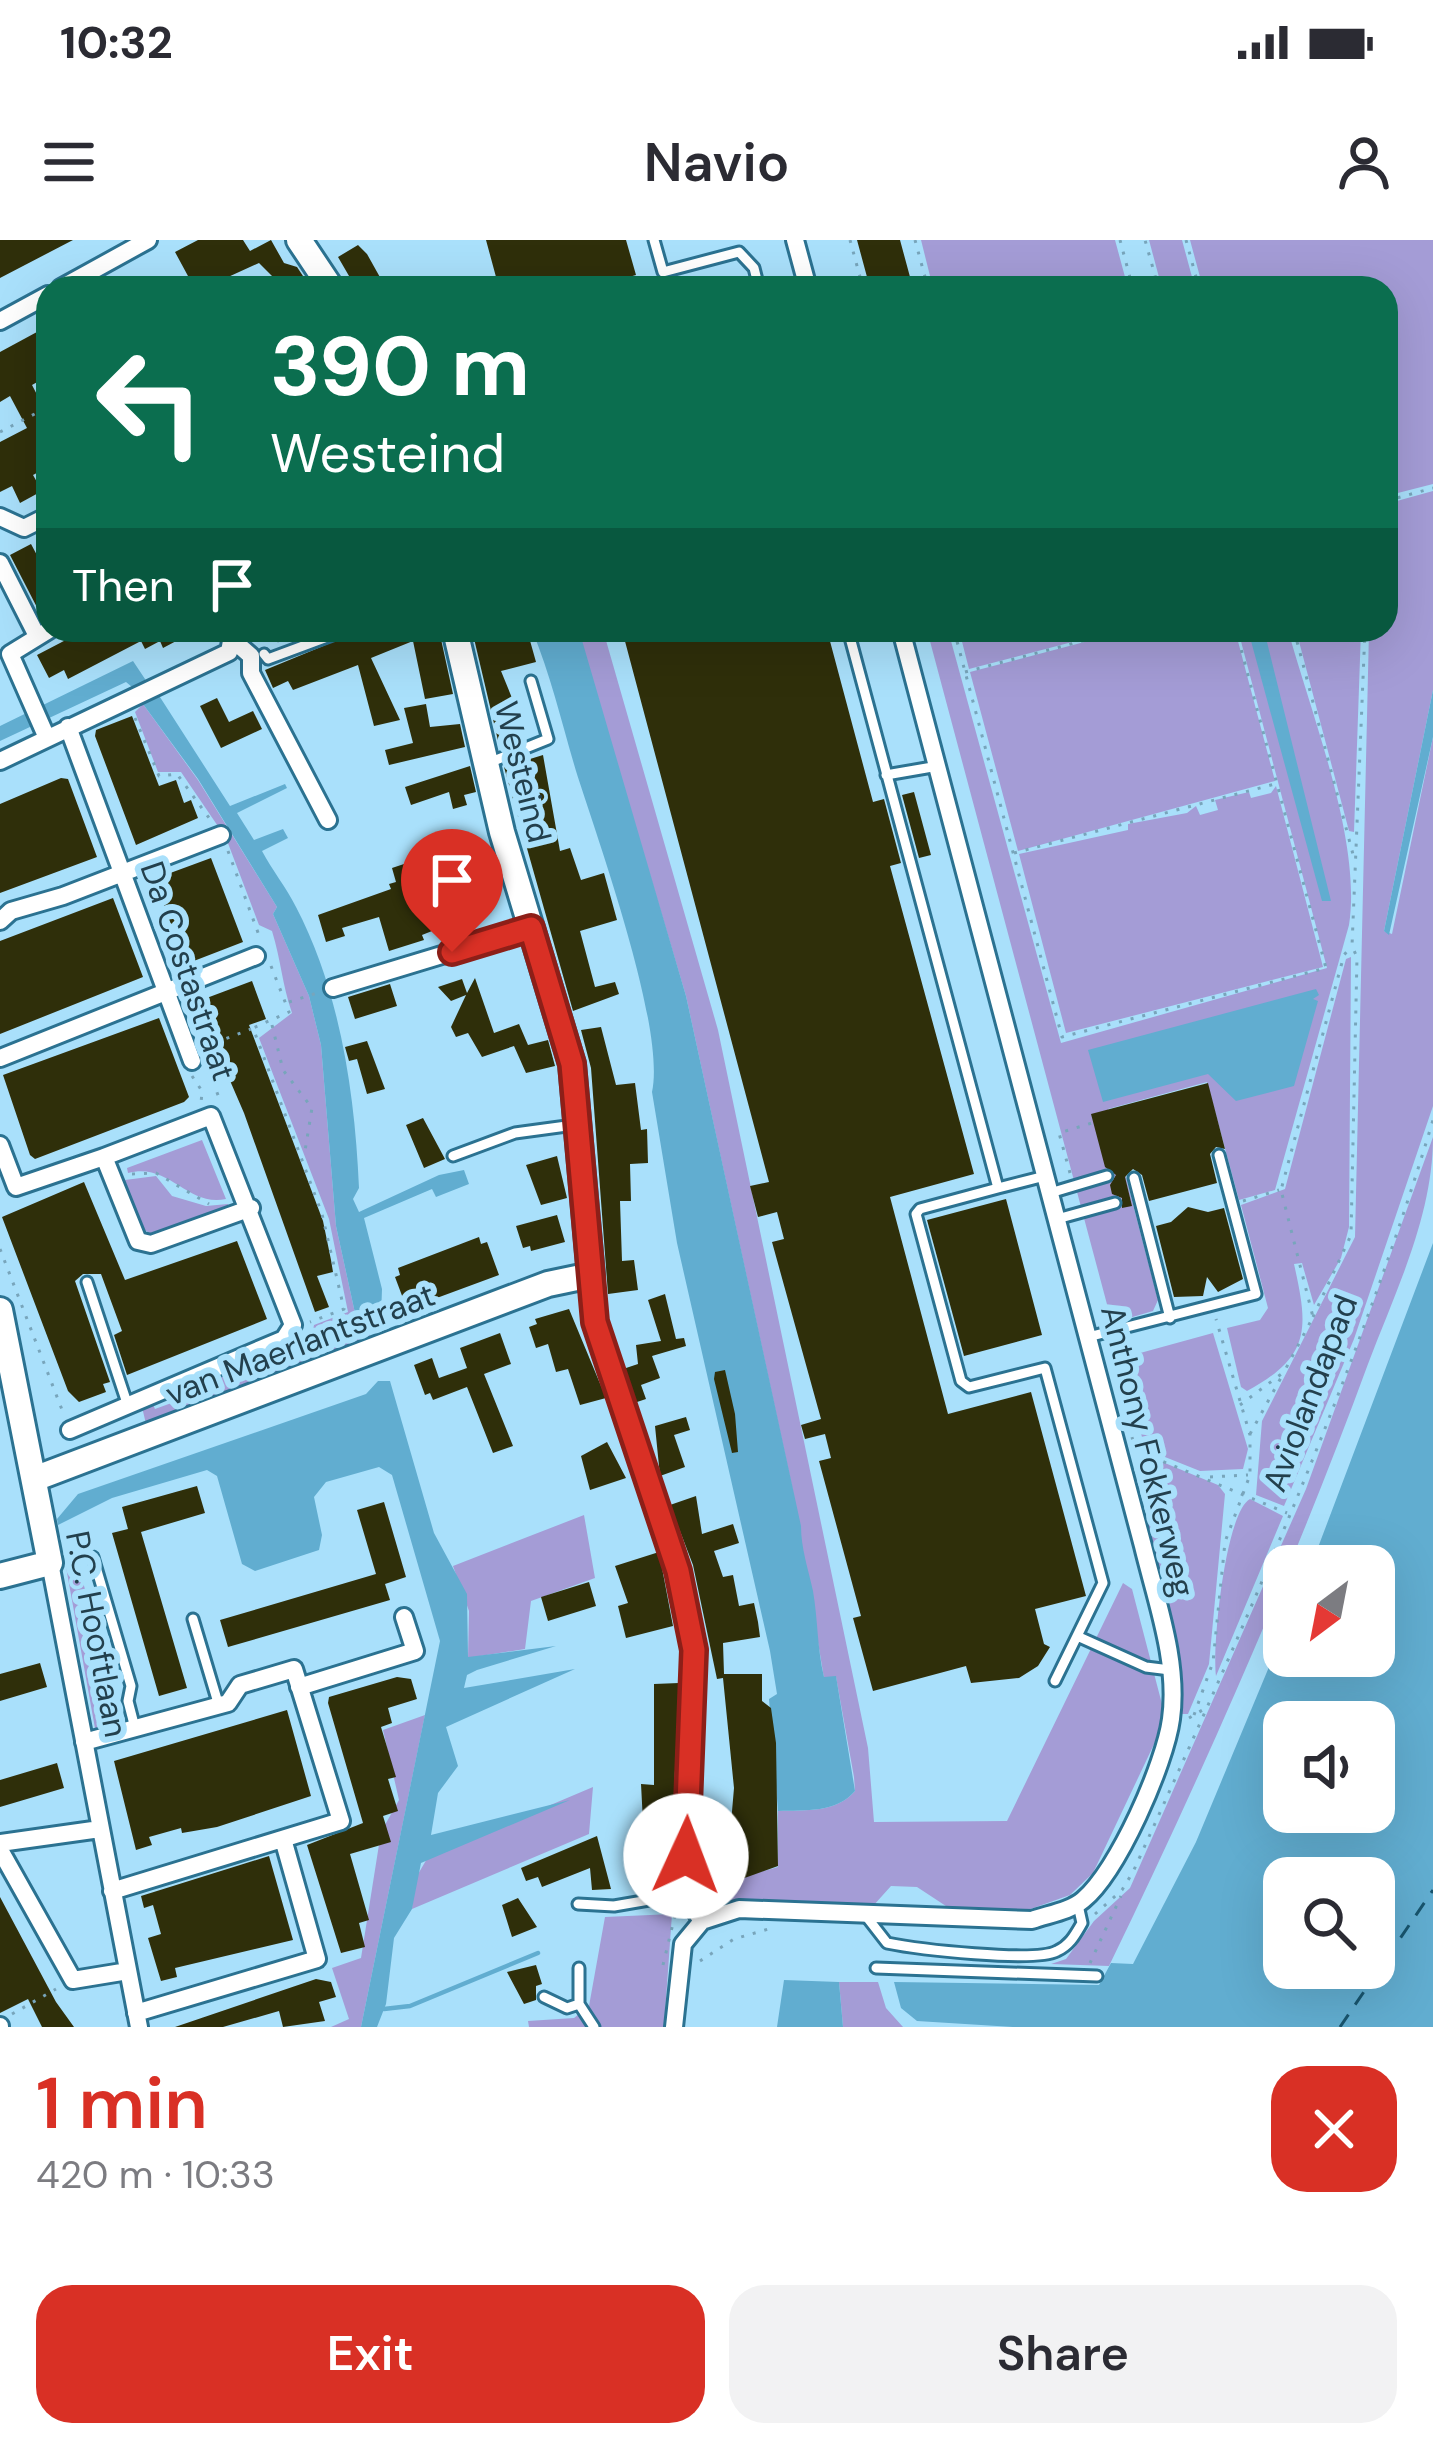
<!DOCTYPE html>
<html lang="en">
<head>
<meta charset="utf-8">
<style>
	:root { --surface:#fff; --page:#f2f2f3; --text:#2b2b33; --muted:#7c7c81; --accent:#d93025 }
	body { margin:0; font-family:"DM Sans",sans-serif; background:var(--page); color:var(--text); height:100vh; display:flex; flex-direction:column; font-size:45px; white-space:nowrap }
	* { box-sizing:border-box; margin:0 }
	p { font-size:39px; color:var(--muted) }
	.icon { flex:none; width:66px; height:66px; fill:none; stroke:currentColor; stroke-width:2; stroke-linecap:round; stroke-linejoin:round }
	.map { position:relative; height:1787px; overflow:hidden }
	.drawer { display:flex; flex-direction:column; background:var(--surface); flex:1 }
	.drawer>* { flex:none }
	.guide { position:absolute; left:36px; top:36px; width:1362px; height:366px; border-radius:36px; box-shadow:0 12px 48px #0002; background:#0b6e4f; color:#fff; overflow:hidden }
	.needle { width:78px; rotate:212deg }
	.buttons { position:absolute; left:1263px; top:1305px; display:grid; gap:24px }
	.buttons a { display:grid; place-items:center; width:132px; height:132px; border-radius:24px; background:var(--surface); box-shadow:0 12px 48px #0002; font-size:60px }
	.pin { position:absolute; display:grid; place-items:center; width:102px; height:102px; color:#fff; margin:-123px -51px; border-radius:50% 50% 50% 0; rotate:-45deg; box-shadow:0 0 12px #0007 }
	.pin .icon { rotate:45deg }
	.me { position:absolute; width:132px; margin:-66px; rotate:2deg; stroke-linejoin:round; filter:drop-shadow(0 0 9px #0008) }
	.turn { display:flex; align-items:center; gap:42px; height:252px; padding:0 36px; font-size:54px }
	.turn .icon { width:156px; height:156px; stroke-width:2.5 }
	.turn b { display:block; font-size:84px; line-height:102px }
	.then { display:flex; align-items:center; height:114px; padding:0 36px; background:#0003; gap:24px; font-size:45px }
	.round { display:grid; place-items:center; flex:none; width:126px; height:126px; border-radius:36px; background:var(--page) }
	.summary { display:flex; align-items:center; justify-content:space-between; height:204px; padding:0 36px }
	h1 { font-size:72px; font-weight:600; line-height:90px; color:var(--accent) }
	.action { display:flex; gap:24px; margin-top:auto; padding:24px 36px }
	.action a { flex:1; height:138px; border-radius:36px; background:var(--accent); color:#fff; font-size:48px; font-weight:600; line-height:138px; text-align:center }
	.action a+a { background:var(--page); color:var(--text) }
	.status { display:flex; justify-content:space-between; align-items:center; height:84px; padding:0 60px; background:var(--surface); direction:ltr }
	.status svg { height:33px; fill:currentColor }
	header { display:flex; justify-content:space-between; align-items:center; height:156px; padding:0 36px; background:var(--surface); font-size:54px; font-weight:600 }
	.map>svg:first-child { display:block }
	.green { fill:#a49cd6 }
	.water { fill:#61add0; fill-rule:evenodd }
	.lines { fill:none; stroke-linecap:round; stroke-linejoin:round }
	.stream { stroke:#61add0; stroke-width:4.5 }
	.ferry { stroke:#18546d; stroke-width:3; stroke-dasharray:15 12; stroke-linecap:butt }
	.building { fill:#2f2f0a }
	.lane-casing { stroke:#2b7291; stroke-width:15 }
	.street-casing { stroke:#2b7291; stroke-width:22 }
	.secondary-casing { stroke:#2b7291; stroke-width:30 }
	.path { stroke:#78a5bb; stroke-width:3; stroke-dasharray:3 9; stroke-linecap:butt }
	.lane { stroke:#fff; stroke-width:9 }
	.street { stroke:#fff; stroke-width:16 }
	.secondary { stroke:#fff; stroke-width:24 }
	.route-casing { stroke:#8d1f18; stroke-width:30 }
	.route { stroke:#d93025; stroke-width:21 }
	.labels { text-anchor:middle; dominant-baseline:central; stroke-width:12; stroke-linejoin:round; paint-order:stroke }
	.street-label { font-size:33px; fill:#23404d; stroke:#a9e0fb }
</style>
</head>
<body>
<div class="status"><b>10:32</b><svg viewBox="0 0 49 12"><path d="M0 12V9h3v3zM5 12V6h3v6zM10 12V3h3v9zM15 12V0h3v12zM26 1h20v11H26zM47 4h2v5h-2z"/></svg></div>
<header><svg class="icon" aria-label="menu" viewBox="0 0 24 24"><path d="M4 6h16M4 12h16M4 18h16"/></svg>Navio<svg class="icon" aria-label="person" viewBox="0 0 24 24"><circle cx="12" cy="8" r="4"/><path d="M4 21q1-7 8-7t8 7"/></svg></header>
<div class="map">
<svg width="1433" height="1787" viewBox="0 0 1433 1787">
	<rect width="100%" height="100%" fill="#a9e0fb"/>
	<path class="green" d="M921 0H1115L1128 48H933Z
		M1149 0H1182L1195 48H1151L1160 41Z
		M1190 0H1433V244L1386 256V48H1203Z
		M1433 251V450L1384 691 1392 694 1433 497V866L1354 1099 1284 1266 1256 1255 1262 1181 1355 997 1369 390H1386V264Z
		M577 390H603L718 790 868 1508 874 1582 1007 1581 1123 1343 1132 1349 1163 1468 1156 1500 1093 1633 1070 1655 1025 1671 949 1668 917 1647 891 1646 873 1666 729 1663 728 1658 710 1659 700 1648 701 1630 726 1632 727 1641 778 1627V1571C806 1570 836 1573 855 1551L854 1537 836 1437 824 1438 792 1247 686 756Z
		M927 390H948L1061 803 1327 728 1238 390H1288C1311 474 1362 601 1349 685L1275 950 1239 960 1207 842 1108 869 1158 1060 1153 1071 1112 1083Z
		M959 390H1118L969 429Z
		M1130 390H1235L1275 541 1018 611 970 432Z
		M1296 390H1361L1354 592 1349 591Z
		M143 464 198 540 277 667 273 674 309 756 321 805 336 986 355 1073 358 1081 369 1080 370 1097 146 1184 142 1167 150 1158 155 1169 218 1146 215 1134 248 1121 253 1132 309 1111 314 1085 348 1072 329 979 259 798 292 773C282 744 281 720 272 691L259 685 226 598 181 532H158L135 472Z
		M1276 546 1323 727 1066 793 1019 614 1128 590V584L1187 573 1196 566 1200 575 1218 570 1215 560 1249 552 1251 558 1271 553Z
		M1351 717 1349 987 1341 1018 1314 1065 1302 1023 1294 1024C1308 1087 1312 1116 1247 1151L1241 1147 1227 1088 1260 1080 1268 1068 1241 965 1285 949 1346 719Z
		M1433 897C1433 976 1396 1050 1368 1124 1293 1328 1205 1528 1109 1726L1051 1724 1066 1719 1094 1681 1130 1648 1306 1249Z
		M202 900 226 959C186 967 170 922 128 933L127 928Z
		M156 936 172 956 206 966 228 964 229 969 152 994 142 989 125 940Z
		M1213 1093 1248 1209 1243 1229 1200 1231 1145 1209 1122 1118Z
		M1148 1216 1218 1245 1225 1254 1209 1424 1188 1474H1180L1176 1406 1146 1283 1164 1277Z
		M1250 1259 1283 1276 1216 1436C1212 1408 1225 1273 1250 1259Z
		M584 1275 595 1338 531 1361 525 1409 468 1418 469 1371 453 1326Z
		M78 1326 117 1455 110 1462 115 1478 109 1490 96 1494 66 1327Z
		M425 1475 361 1787H331L349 1779 332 1728 361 1718 381 1592 399 1560 383 1490Z
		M593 1547 589 1594 412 1669 414 1641 428 1617Z
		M672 1674 664 1787H529L528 1781 574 1778 589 1766 605 1677Z
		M839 1742H878L886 1768 903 1787H843Z"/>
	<path class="water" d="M532 390H579L686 756 801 1286C801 1308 808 1328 813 1351 818 1380 817 1407 824 1437L836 1436 855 1551C836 1573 806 1570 778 1571L769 1459 777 1454 770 1411 677 1003 652 852C666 788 598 600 576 531 562 484 551 436 532 390Z
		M1248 390H1264L1331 661H1322Z
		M133 421 147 442 132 447 126 442 0 501V486Z
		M1433 450V497L1389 695 1384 691Z
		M158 454 230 566 285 544 287 548 237 573 254 600 283 589 288 598 262 611C272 630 286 647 296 667 340 751 355 854 359 948L353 959 359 972 439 935 464 930 469 944 436 957 432 949 364 978 382 1049 381 1077 358 1082 355 1073 336 986 321 805 309 756 273 674 277 667 198 539 143 464Z
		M1316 749 1319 755 1313 759 1318 761 1294 846 1236 861 1208 834 1103 862 1088 810Z
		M1433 1003V1787H1013L917 1781 901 1768 894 1742 1099 1745 1111 1723 1133 1724 1196 1602 1284 1391V1416H1374V1326H1311ZM1284 1482H1374V1572H1284ZM1284 1638H1374V1728H1284Z
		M378 1141H390L434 1293 467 1354 468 1417 556 1406 477 1430 467 1435 464 1448 575 1429 446 1487 458 1526 438 1553 431 1595 570 1560 421 1623 412 1669 394 1698 386 1764 377 1787H361L440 1401 392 1235 379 1227 326 1242 314 1257 322 1295 319 1310 255 1331 242 1324 217 1236 207 1230 112 1258 58 1285 57 1279 78 1254 366 1154Z
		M784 1740 839 1742 843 1787H777Z"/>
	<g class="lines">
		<path class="stream" d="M384 1769 410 1766 538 1713"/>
		<path class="ferry" d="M1340 1787 1433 1650"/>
	</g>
	<path class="building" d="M0 0H73L0 38Z
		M198 0H243L250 11 271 0 284 23 297 27 311 48H288L294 42 284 48 259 23 204 48H165L188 36 175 12Z
		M486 0H626L636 35 597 46 499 48Z
		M857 0H900L913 48H870Z
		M358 5 367 14 386 48H356L338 17Z
		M48 86V136L32 145 48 176V227L33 235 42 251 20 263 12 246 0 252V202L27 188 10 156 0 162V112Z
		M31 304 39 319 48 314V377L43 379 10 315Z
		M85 390H197L163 408 160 401 145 409 141 401 68 439 64 430 49 438 37 415Z
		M362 390H439L453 454 425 459 413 401 371 418 400 480 374 486 358 425 293 450 288 441 273 448 265 430Z
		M472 390H527L536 422 501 431 521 480 506 484 512 504 500 509Z
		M622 390H827L873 562 884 559 901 623 890 626 974 934 890 957 948 1174 1031 1152 1086 1356 1035 1369 1044 1404 1050 1407 1038 1426 1019 1438 971 1443 966 1426 873 1451 853 1378 861 1376 819 1221 831 1218 825 1194 805 1199 801 1185 821 1179 772 1002 784 999 777 972 758 977 750 946 769 942Z
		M217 458 229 482 253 471 262 489 221 508 200 466Z
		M426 464 430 487 460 484 465 507 389 525 385 510 413 503 404 468Z
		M132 476 159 546 176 540 184 563 191 560 198 578 136 605 95 496 96 490Z
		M543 515 560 611 570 608 581 640 604 633 617 680 580 691 595 747 615 742 619 754 573 771 504 527Z
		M470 526 476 552 464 555 467 565 453 569 449 552 411 565 405 547Z
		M61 538 68 539 97 617 0 653V564Z
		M914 552 931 615 919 618 902 555Z
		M211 618 243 702 186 724 154 639Z
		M410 622 432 691 422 695 424 700 389 711 379 677 342 688 345 696 326 702 318 675 391 649 389 644 396 642 392 628Z
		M113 658 143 737 0 794V701Z
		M475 738 494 793 519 784 528 805 548 800 555 826 526 833 514 806 482 817 468 793 456 797 451 787 466 755 451 761 438 747 462 739 467 753Z
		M252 741 266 779 249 785 323 981 331 1020 333 1032 317 1036 329 1067 315 1072 244 873 196 762Z
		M390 744 397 766 355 779 348 757Z
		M159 778 189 857 184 862 35 919 30 915 3 835Z
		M601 787 616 845 635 843 641 890 647 889 648 923 630 924 631 961H620L622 1021 634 1020 638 1050 608 1054 591 828 581 790Z
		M367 801 385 849 367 854 357 819 349 821 345 807Z
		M1208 843 1225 909 1216 907 1210 914 1217 943 1149 961 1142 935 1133 929 1125 937 1132 966 1122 968V958L1112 954 1110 945 1116 935 1105 927 1091 874Z
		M423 878 445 919 424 928 406 885Z
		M557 916 567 958 541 965 526 925Z
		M84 942 125 1040 237 1001 267 1079 127 1135 114 1095 122 1091 101 1034H83L75 1041 110 1142 103 1144 106 1152 79 1162 68 1151 2 977Z
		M1006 959 1042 1095 964 1116 927 980Z
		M1188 967 1208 972 1224 968 1243 1039 1218 1052 1207 1037 1203 1056 1174 1057 1156 986 1171 982Z
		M557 975 565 1002 531 1011 530 1006 523 1008 516 986Z
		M479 997 481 1004 487 1002 499 1035 407 1069 395 1037 400 1035 398 1028Z
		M665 1054 676 1099 684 1098 686 1106 652 1116 660 1138 641 1145 646 1159 634 1163 623 1129 638 1124 636 1105 661 1101 648 1060Z
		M569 1069 606 1158 580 1165 568 1129 556 1132 548 1104 536 1108 529 1087 537 1084 535 1079Z
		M500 1093 511 1124 484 1134 513 1206 493 1213 467 1147 433 1160 430 1153 425 1155 414 1125 432 1118 439 1138 467 1128 460 1108Z
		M725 1130 735 1174 738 1212 732 1213 714 1139 715 1132Z
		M686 1177 690 1190 674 1195 685 1227 660 1236 655 1186Z
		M607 1202 626 1238 590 1250 581 1216Z
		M197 1246 205 1273 141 1292 187 1448 159 1456 112 1293 128 1289 122 1267Z
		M696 1256 702 1294 733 1284 739 1303 714 1311 723 1337 733 1335 739 1366 754 1363 758 1382 760 1397 723 1403 724 1434H762V1461L771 1468 776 1503 778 1626 739 1640 726 1641 734 1548 723 1438 717 1439 693 1325 670 1265Z
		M384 1262 406 1337 385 1344 390 1360 228 1407 220 1380 376 1334 357 1270Z
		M659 1312 673 1386 626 1398 618 1366 628 1363 615 1326Z
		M589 1342 596 1366 548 1381 541 1357Z
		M40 1423 47 1447 0 1461V1434Z
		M397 1437 411 1439 417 1459 388 1468 392 1483 381 1487 396 1537 388 1539 398 1571 383 1576 391 1602 350 1614 369 1680 359 1683 365 1707 341 1713 307 1605 363 1583 328 1463 329 1457Z
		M679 1443 672 1595H659V1621H633L634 1601H644L641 1544 654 1545V1444Z
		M287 1470 311 1556 217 1587 182 1593 181 1588 149 1597 152 1605 136 1610 114 1521Z
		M57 1523 64 1548 0 1567V1540Z
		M597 1596 611 1649 592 1650 590 1628 542 1647 538 1637 526 1641 521 1628Z
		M269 1616 293 1700 175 1728 177 1737 161 1741 148 1698 161 1694 153 1665 144 1668 141 1656Z
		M0 1657 56 1762 74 1787H42L28 1759 0 1773Z
		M518 1658 537 1687 512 1697 502 1665Z
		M536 1725 542 1744 536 1746V1760L524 1764 507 1732Z
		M316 1739 331 1742 336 1757 319 1762 325 1781 283 1787 279 1771 223 1787H175Z"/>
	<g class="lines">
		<defs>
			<path id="lane" d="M654 0 663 32 739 12 754 28 759 48
				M848 390 998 948 920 969 916 974 961 1141 969 1147 1045 1128 1103 1343 1055 1441
				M264 414 268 419 346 390
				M491 522 548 499 531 441
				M886 535 938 526
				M453 916 515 893 574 885
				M1134 938 1170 1078
				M998 948 1045 936
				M1050 953 1107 936
				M1057 979 1115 963
				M87 1042 128 1166
				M1088 1097 1256 1054 1219 915
				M93 1317 131 1446 128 1461 135 1488
				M193 1379 219 1466
				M1077 1396 1146 1427 1170 1430
				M578 1664 614 1666 684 1654
				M866 1676 887 1703C916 1709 1035 1723 1057 1711 1070 1705 1075 1695 1082 1683L1078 1665
				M579 1728V1764L594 1787
				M876 1728 1097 1736
				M544 1757 567 1768 579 1764"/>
			<path id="street" d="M795 0 808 48
				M61 48 148 0
				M0 81 48 55
				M0 277 24 288 48 276
				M0 323 37 396
				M235 402 251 416V433L328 580
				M68 487 192 821
				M47 498 10 414 49 390
				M0 521 229 412 233 390
				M0 681 11 671 63 656 221 595
				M333 748 531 688
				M0 818 256 716
				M0 905 16 947 104 917
				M591 1035C600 1139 653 1233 678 1334 705 1437 688 1548 684 1654L702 1681
				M70 1190 284 1099 293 1085 211 876 104 917 138 1001 151 1004 251 968
				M50 1323 139 1787
				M299 1447 415 1411 404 1377
				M84 1502 228 1463 240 1445 294 1429 341 1581 112 1651
				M0 1603 100 1589
				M0 1610 73 1740 128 1731
				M136 1773 317 1719 283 1599
				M0 1786V1787
				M674 1787 683 1704 702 1681 739 1669 1032 1680C1049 1674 1070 1671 1083 1660 1118 1631 1165 1524 1171 1479 1179 1422 1156 1360 1143 1306L901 390"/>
			<path id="secondary" d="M299 0 331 48
				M0 1070 50 1323 0 1336
				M34 1239 548 1044 591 1035 572 824 502 592 455 390"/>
		</defs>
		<use href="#lane" class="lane-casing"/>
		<use href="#street" class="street-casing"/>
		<use href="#secondary" class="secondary-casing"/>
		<path class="path" d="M850 0 863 48
			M915 0 928 48
			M1120 0 1132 45 1156 39 1145 0
			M1186 0 1199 48
			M0 192 48 167
			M1386 261 1433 248
			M954 390 1062 797 1326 728 1236 390
			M1294 390 1355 622
			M277 402 285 390
			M965 432 1124 390
			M135 478 159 536 177 534 212 582
			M228 611 260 698
			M1014 613 1275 544
			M271 726 289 772 253 788 322 974 344 1069 310 1082
			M289 762 320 752
			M272 785 283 830 312 868 304 917
			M204 807 251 789
			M208 830 220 860
			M192 836 202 851 201 864
			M1070 933 1059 893 1092 883
			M132 934 156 933 209 964
			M1243 961 1279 950
			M0 1009 64 1175
			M1313 1077 1351 995 1357 717 1352 706 1365 390
			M308 1091 315 1111
			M1115 1105 1139 1194
			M1240 1165 1284 1132 1313 1077 1281 950 1344 715 1351 707
			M1250 1194 1283 1134
			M1131 1199 1140 1196 1145 1214 1287 1273
			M1210 1237 1248 1235
			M1194 1475 1213 1422 1225 1302 1250 1235V1195L1216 1079
			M1189 1478 1206 1468
			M1095 1674 1122 1650 1133 1632C1244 1387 1356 1138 1433 880
			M700 1721 734 1699 772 1688
			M1090 1723 1121 1656
			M663 1725 676 1671
			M12 1774 56 1749"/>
		<use href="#lane" class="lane"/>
		<use href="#street" class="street"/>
		<use href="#secondary" class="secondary"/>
	</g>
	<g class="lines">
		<defs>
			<path id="route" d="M452 712 531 688 572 824 595 1082 678 1331 694 1410 686 1616"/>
		</defs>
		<use href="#route" class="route-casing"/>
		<use href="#route" class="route"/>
	</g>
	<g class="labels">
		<g class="street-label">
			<text transform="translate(523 532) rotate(76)">Westeind</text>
			<text transform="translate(188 731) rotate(71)">Da Costastraat</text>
			<text transform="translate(300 1104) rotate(-21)">van Maerlantstraat</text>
			<text transform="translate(1310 1153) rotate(-69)">Aviolandapad</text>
			<text transform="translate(1148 1211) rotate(76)">Anthony Fokkerweg</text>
			<text transform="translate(97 1394) rotate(79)">P.C. Hooftlaan</text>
		</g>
	</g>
</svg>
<div class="buttons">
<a><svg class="needle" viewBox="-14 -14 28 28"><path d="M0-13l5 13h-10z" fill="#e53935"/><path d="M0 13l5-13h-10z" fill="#7c7c81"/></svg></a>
<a><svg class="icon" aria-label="sound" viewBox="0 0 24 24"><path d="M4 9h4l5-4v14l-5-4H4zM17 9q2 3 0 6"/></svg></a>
<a><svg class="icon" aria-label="search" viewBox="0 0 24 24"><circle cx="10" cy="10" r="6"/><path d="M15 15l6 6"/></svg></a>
</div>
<div class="pin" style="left:452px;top:712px;background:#d93025"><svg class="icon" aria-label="arrive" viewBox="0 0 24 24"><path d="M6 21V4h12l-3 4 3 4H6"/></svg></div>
<svg class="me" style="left:686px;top:1616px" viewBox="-20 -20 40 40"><circle r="19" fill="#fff"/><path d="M0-13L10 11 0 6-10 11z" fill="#d93025"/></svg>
<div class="guide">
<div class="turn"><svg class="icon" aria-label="left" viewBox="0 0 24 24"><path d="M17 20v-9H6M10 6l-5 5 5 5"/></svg><div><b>390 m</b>Westeind</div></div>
<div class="then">Then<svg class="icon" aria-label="arrive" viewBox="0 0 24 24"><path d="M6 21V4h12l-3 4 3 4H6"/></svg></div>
</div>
</div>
<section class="drawer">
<div class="summary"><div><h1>1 min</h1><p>420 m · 10:33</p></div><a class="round" style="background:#d93025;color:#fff"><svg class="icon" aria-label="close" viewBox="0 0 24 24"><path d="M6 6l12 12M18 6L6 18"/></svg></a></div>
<div class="action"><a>Exit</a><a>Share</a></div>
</section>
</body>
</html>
